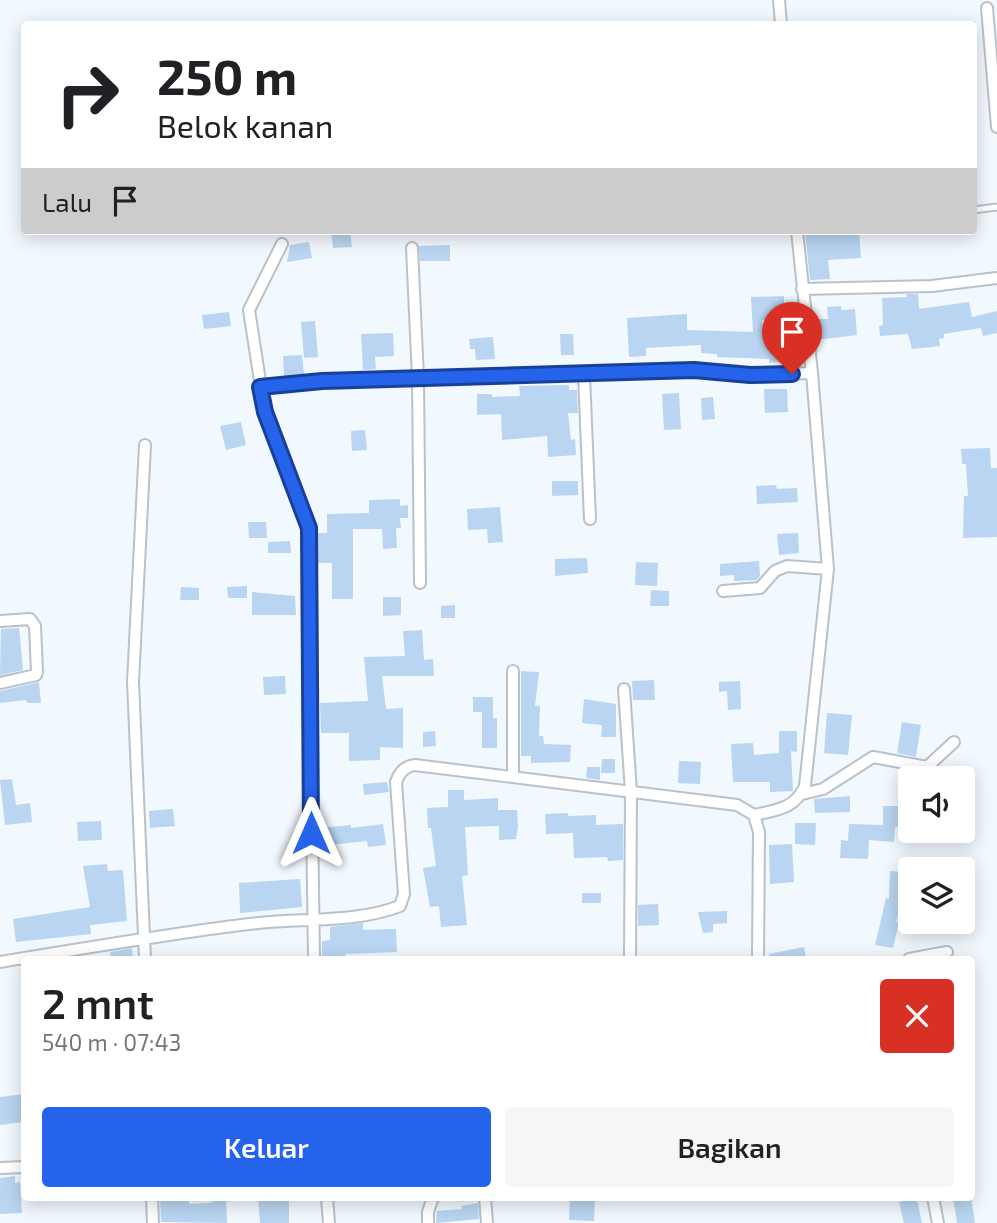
<!DOCTYPE html>
<html lang="id">
<head>
<meta charset="utf-8">
<style>
	:root { --surface:#fff; --page:#f6f6f6; --text:#202124; --muted:#757577; --accent:#2563eb }
	body { margin:0; font-family:"Exo 2",sans-serif; background:var(--page); color:var(--text); height:100vh; display:flex; flex-direction:column; font-size:26px; white-space:nowrap }
	* { box-sizing:border-box; margin:0 }
	p { font-size:23px; color:var(--muted) }
	.icon { flex:none; width:38px; height:38px; fill:none; stroke:currentColor; stroke-width:2; stroke-linecap:round; stroke-linejoin:round }
	.map { position:relative; flex:1; overflow:hidden }
	.details { position:absolute; left:21px; top:956px; width:954px; height:245px; display:flex; flex-direction:column; background:var(--surface); border-radius:7px; box-shadow:0 4px 18px #0003 }
	.details>* { flex:none }
	.top-card { position:absolute; left:21px; top:21px; width:956px; height:214px; border-radius:7px; box-shadow:0 4px 18px #0003; background:#fff; color:var(--text); overflow:hidden }
	.tools { position:absolute; left:898px; top:766px; display:grid; gap:14px }
	.tools a { display:grid; place-items:center; width:77px; height:77px; border-radius:7px; background:var(--surface); box-shadow:0 4px 18px #0003; font-size:35px }
	.pin { position:absolute; display:grid; place-items:center; width:60px; height:60px; color:#fff; margin:-72px -30px; border-radius:50% 50% 50% 0; rotate:-45deg; box-shadow:0 0 7px #0007 }
	.pin .icon { rotate:45deg }
	.me { position:absolute; width:77px; margin:-38px; rotate:0deg; stroke-linejoin:round; filter:drop-shadow(0 0 5px #0008) }
	.turn { display:flex; align-items:center; gap:24px; height:147px; padding:0 21px; font-size:32px }
	.turn .icon { width:91px; height:91px; stroke-width:2.5 }
	.turn b { display:block; font-size:49px; line-height:60px }
	.then { display:flex; align-items:center; height:66px; padding:0 21px; background:#0003; gap:14px; font-size:26px }
	.round { display:grid; place-items:center; flex:none; width:74px; height:74px; border-radius:7px; background:var(--page) }
	.headline { display:flex; align-items:center; justify-content:space-between; height:119px; padding:0 21px }
	h1 { font-size:42px; font-weight:600; line-height:52px }
	.cta { display:flex; gap:14px; margin-top:auto; padding:14px 21px }
	.cta a { flex:1; height:80px; border-radius:7px; background:var(--accent); color:#fff; font-size:28px; font-weight:600; line-height:80px; text-align:center }
	.cta a+a { background:var(--page); color:var(--text) }
	.map>svg:first-child { display:block }
	.building { fill:#b9d5f1 }
	.lines { fill:none; stroke-linecap:round; stroke-linejoin:round }
	.service-casing { stroke:#b9c1c9; stroke-width:9 }
	.minor-casing { stroke:#b9c1c9; stroke-width:14 }
	.service { stroke:#fff; stroke-width:5 }
	.minor { stroke:#fff; stroke-width:10 }
	.route-casing { stroke:#184099; stroke-width:18 }
	.route { stroke:#2563eb; stroke-width:12 }
</style>
</head>
<body>
<div class="map">
<svg width="997" height="1223" viewBox="0 0 997 1223">
	<rect width="100%" height="100%" fill="#f1f8fe"/>
	<path class="building" d="M331 231H350L352 247 333 248Z
		M805 231H859L861 258 828 260 830 279 810 280Z
		M309 242 312 258 287 262 290 245Z
		M450 245V261H420L419 246Z
		M906 294H918L919 309 969 302 972 317 997 311V333L983 336 981 328 944 334V338L939 339 940 346 912 349 908 334 880 336 879 326 883 325 882 298 907 297Z
		M784 296V311H770V320H762L763 340 793 337 795 360 769 363V359L717 357V354L701 353V345L646 348V356L629 357 627 318 687 314V330L753 332 751 297Z
		M841 306V310L855 309 857 335 816 340 814 319H828L827 307Z
		M229 312 231 326 204 329 202 315Z
		M315 321 318 357 304 358 301 322Z
		M393 333 394 356 375 357 376 369 363 370 361 334Z
		M560 334H573L574 355H561Z
		M493 337 495 359 476 360 475 349H470L469 339Z
		M302 355 304 375 284 377 283 356Z
		M569 385V390H577L578 413H568L571 440 575 439 576 455 548 457 547 436 502 440 501 414 477 415V394H492V397L520 396 519 386Z
		M764 389H787L788 412 765 413Z
		M679 393 681 429 664 430 662 394Z
		M713 397 715 419 702 420 701 398Z
		M241 422 246 445 226 450 220 426Z
		M365 430 367 450 352 451 351 431Z
		M990 448 991 468H997V537L963 538 964 496H968L966 464H962L961 449Z
		M552 481H578V495L552 496Z
		M776 485 777 489 797 488 798 502 757 504 756 486Z
		M400 499V506L408 505V518H400L401 528H396L397 548 383 549 382 529H353V599H332V563H316V533H327V514L369 513V500Z
		M500 507 503 542 488 543 487 529 468 530 467 509Z
		M248 522H266L267 538H249Z
		M798 533 799 553 779 555 777 534Z
		M290 541 291 553H268V542Z
		M587 558 588 573 555 576V559Z
		M759 561 760 576 757 580 734 581V575L720 576V564Z
		M636 562 658 563 657 586 635 585Z
		M247 586V598H228L227 587Z
		M181 587 199 588V600H180Z
		M651 590 669 591V606H650Z
		M252 592 295 596 296 615H252Z
		M383 597H401V615L383 616Z
		M455 605V618H441V606Z
		M19 628 23 670 0 675 1 629Z
		M422 630 424 660 433 659 434 676H382L386 709 403 708V748L380 747V760L349 761V733H321L320 703 368 701 364 657 405 656 403 631Z
		M521 671 539 672 535 706H540L539 736H543L544 744 571 745 570 762 531 763V756H521Z
		M285 676 286 694 264 695 263 677Z
		M654 680 655 700H633L632 681Z
		M740 681 741 709 728 710 727 691 719 692V682Z
		M39 682 41 703H27L26 700 0 703V691Z
		M473 697H493V718H497V748H482V712H473Z
		M584 699 616 704V737H601L602 725 582 723Z
		M827 713 852 715 848 755 824 753Z
		M902 722 921 725 916 757 897 753Z
		M435 731 436 746 423 747V732Z
		M779 731H797V752L791 751 793 791 770 792V782H733L731 744 753 743 754 755 779 753Z
		M602 759H615V773H601Z
		M679 761 701 762 700 784 678 783Z
		M587 767H600V780L586 778Z
		M12 779 16 805 30 803 32 822 5 825 0 780Z
		M387 782 389 792 364 795 363 784Z
		M448 790H464V800L498 798V810H517L518 827 516 839 499 840V826L465 827 468 875 462 876 467 925 441 927 439 906 430 907 423 868 436 866 431 828H428L427 808 448 807Z
		M850 796V812L815 813 814 799Z
		M883 806H900L899 827H895L894 842 869 840 868 859 840 858 841 840 848 841 849 824 883 825Z
		M173 809 175 826 150 828 149 811Z
		M568 813V816L596 815V825L623 824V860L608 861 607 857 574 858 573 833 546 834 545 814Z
		M101 821 102 840 78 841 77 822Z
		M795 823H816L815 845 795 844Z
		M383 824 386 845 368 847 367 841 320 846V828L351 825V828Z
		M792 844 794 882 770 884 769 845Z
		M107 864 108 871 123 870 127 921 90 925 91 934 16 942 13 919 90 907 83 866Z
		M890 871 905 872 904 894 896 922H899L893 948 875 945 886 898 889 899Z
		M300 879 302 907 240 913 239 883Z
		M582 893H601V903H582Z
		M658 904 659 925 638 926V905Z
		M727 911V923L713 924V932L703 933 698 912Z
		M363 923V930L396 929 397 952 346 954V959H322V941L330 940V927Z
		M804 947 806 959H770L769 954Z
		M132 948 133 959H111L110 952Z
		M24 1094V1122L0 1125V1097Z
		M15 1176V1183L20 1182 22 1213 0 1214V1178Z
		M160 1197H189V1204L208 1203 213 1202V1197H226L227 1223 161 1222Z
		M258 1197H289V1223H260Z
		M570 1197H595L594 1221 569 1220Z
		M901 1197 917 1199 922 1223H904L899 1202H902Z
		M953 1197H971L975 1223H957Z
		M478 1203 479 1219 436 1223 437 1211 462 1209 461 1206Z"/>
	<g class="lines">
		<defs>
			<path id="service" d="M973 210 997 207"/>
			<path id="minor" d="M779 0 781 24
				M987 8 997 127
				M282 244 249 310 265 413 308 528 314 959
				M412 248 418 378 420 583
				M802 289 932 286 997 278
				M584 375 590 519
				M260 387 322 381 694 370 750 375 812 373
				M723 591 760 588 775 571 787 566 828 569
				M0 621 30 619 35 626 37 672 36 675 0 683
				M624 689 631 792 630 959
				M513 776V671
				M802 794 823 789 873 757 927 767 954 742
				M754 815C776 810 795 809 805 786L828 569 812 373 797 231
				M145 959 133 682 145 445
				M909 959 947 952
				M0 962C86 948 171 933 258 923 304 918 356 923 400 906L404 894 396 782C399 773 405 766 415 765L737 805 754 815 759 832 758 959
				M0 1168 24 1167
				M152 1197 153 1223
				M327 1197 329 1223
				M485 1197 487 1223
				M933 1197 938 1223
				M428 1223V1212L433 1197"/>
		</defs>
		<use href="#service" class="service-casing"/>
		<use href="#minor" class="minor-casing"/>
		<use href="#service" class="service"/>
		<use href="#minor" class="minor"/>
	</g>
	<g class="lines">
		<defs>
			<path id="route" d="M311 833 309 528 265 412 260 387 322 381 694 370 750 375 792 374"/>
		</defs>
		<use href="#route" class="route-casing"/>
		<use href="#route" class="route"/>
	</g>
</svg>
<div class="tools">
<a><svg class="icon" aria-label="sound" viewBox="0 0 24 24"><path d="M4 9h4l5-4v14l-5-4H4zM17 9q2 3 0 6"/></svg></a>
<a><svg class="icon" aria-label="layers" viewBox="0 0 24 24"><path d="M12 4l9 5-9 5-9-5zM3 14l9 5 9-5"/></svg></a>
</div>
<div class="pin" style="left:792px;top:374px;background:#d93025"><svg class="icon" aria-label="arrive" viewBox="0 0 24 24"><path d="M6 21V4h12l-3 4 3 4H6"/></svg></div>
<svg class="me" style="left:311px;top:833px" viewBox="-20 -20 40 40"><path d="M0-17L14 15 0 8-14 15z" fill="#2563eb" stroke="#fff" stroke-width="4"/></svg>
<div class="top-card">
<div class="turn"><svg class="icon" aria-label="right" viewBox="0 0 24 24"><path d="M7 20v-9h11M14 6l5 5-5 5"/></svg><div><b>250 m</b>Belok kanan</div></div>
<div class="then">Lalu<svg class="icon" aria-label="arrive" viewBox="0 0 24 24"><path d="M6 21V4h12l-3 4 3 4H6"/></svg></div>
</div>
<section class="details">
<div class="headline"><div><h1>2 mnt</h1><p>540 m · 07:43</p></div><a class="round" style="background:#d93025;color:#fff"><svg class="icon" aria-label="close" viewBox="0 0 24 24"><path d="M6 6l12 12M18 6L6 18"/></svg></a></div>
<div class="cta"><a>Keluar</a><a>Bagikan</a></div>
</section>
</div>
</body>
</html>
